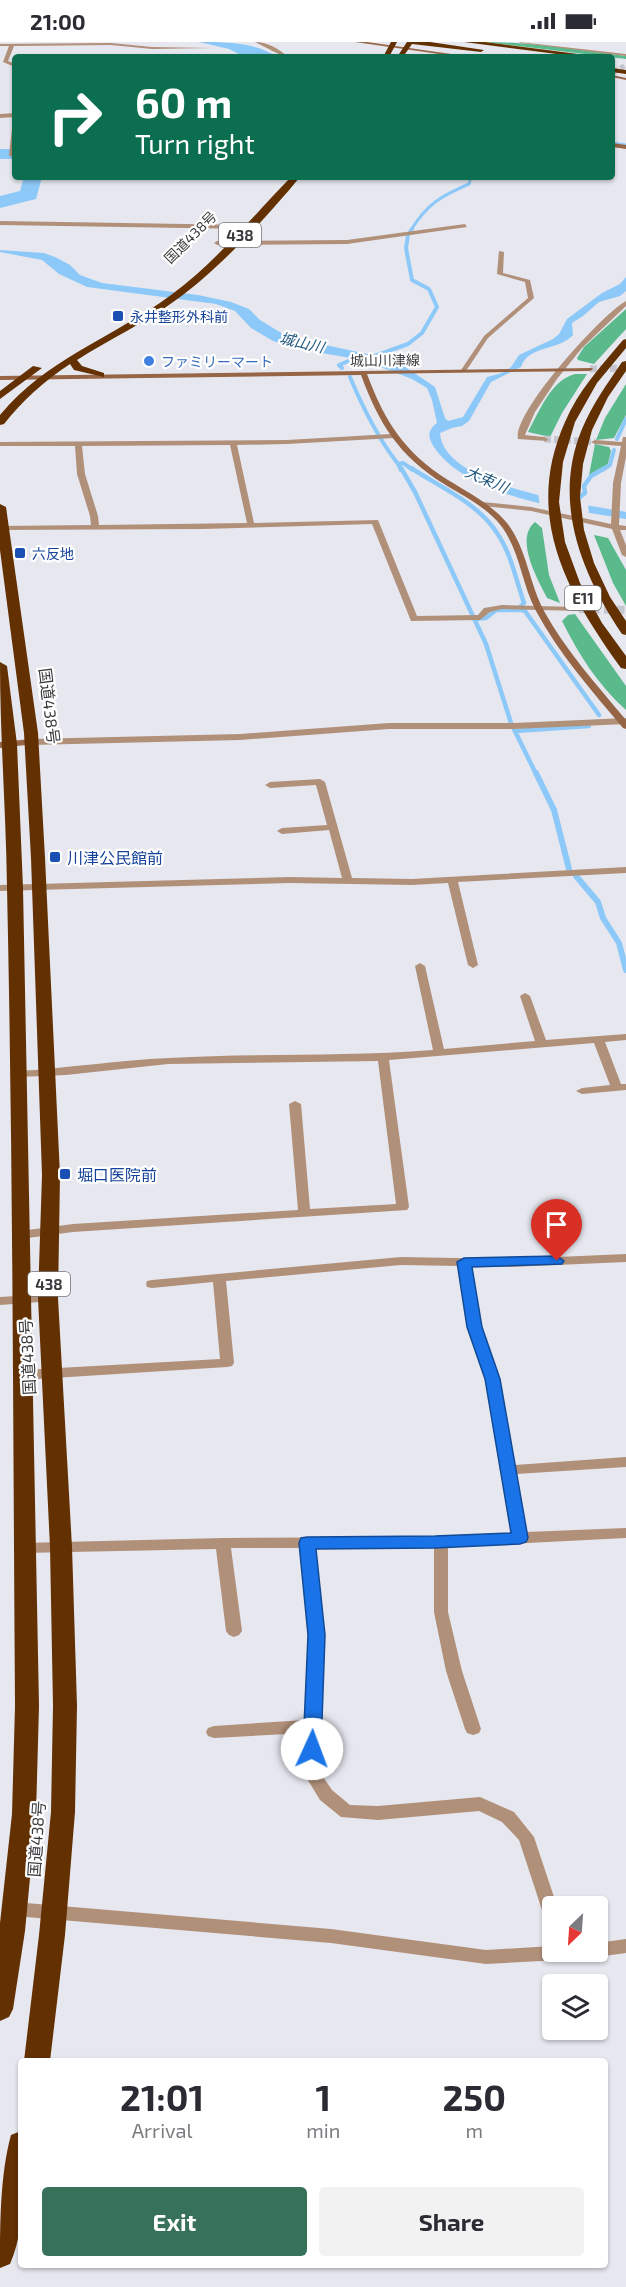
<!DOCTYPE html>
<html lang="en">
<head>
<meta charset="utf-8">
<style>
	:root { --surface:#fff; --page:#f2f2f3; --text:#2b2b33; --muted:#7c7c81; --accent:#37715a }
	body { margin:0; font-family:"Exo 2","Noto Sans JP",sans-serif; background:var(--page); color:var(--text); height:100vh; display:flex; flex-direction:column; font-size:22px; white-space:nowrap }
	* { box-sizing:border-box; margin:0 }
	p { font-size:20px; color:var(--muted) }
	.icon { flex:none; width:33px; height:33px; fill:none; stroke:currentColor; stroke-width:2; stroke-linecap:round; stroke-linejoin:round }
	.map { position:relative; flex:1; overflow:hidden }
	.side { position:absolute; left:18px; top:2016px; width:590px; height:210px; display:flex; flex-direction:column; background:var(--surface); border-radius:6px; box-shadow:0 2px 4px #0004 }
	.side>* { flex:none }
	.guide { position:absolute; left:12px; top:12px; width:603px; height:126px; border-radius:6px; box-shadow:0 2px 4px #0004; background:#0b6e4f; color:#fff; overflow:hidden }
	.needle { width:39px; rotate:205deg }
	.controls { position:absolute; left:542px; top:1854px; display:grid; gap:12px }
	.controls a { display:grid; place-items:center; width:66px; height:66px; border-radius:6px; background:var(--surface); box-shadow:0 2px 4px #0004; font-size:30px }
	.pin { position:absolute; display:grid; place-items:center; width:51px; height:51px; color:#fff; margin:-62px -26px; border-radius:50% 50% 50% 0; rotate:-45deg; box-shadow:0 0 6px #0007 }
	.pin .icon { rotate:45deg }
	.me { position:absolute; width:66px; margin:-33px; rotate:2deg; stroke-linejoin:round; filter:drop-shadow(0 0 4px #0008) }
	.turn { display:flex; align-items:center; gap:21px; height:126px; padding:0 24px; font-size:27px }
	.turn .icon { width:78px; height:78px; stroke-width:2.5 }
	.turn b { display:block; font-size:42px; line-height:51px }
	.eta { display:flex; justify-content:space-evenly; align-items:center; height:102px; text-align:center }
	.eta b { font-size:36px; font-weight:700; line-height:42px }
	.button { display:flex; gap:12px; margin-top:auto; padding:12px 24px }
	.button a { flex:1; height:69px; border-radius:6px; background:var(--accent); color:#fff; font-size:24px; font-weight:700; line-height:69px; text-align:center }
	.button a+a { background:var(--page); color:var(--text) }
	.status { display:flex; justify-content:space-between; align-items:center; height:42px; padding:0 30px; background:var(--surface); direction:ltr }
	.status svg { height:16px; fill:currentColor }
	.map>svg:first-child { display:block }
	.forest { fill:#5bba8c }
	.water { fill:#8dc9f8 }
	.pier { fill:#e7e7f0 }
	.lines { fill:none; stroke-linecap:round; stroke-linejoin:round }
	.stream-far3 { stroke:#8dc9f8; stroke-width:3 }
	.stream-far2 { stroke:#8dc9f8; stroke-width:4 }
	.stream-far1 { stroke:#8dc9f8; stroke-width:4.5 }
	.stream { stroke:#8dc9f8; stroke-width:6 }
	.river { fill:#8dc9f8; fill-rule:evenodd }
	.street-tunnel-far2 { stroke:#c5c5cd; stroke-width:5; stroke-dasharray:5 2; stroke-linecap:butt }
	.street-tunnel-far1 { stroke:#c5c5cd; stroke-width:7; stroke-dasharray:7 3; stroke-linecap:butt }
	.street-tunnel { stroke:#c5c5cd; stroke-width:8; stroke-dasharray:8 4.5; stroke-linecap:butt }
	.secondary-tunnel { stroke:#c5c5cd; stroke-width:7; stroke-dasharray:7 3; stroke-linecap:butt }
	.street { fill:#b1907a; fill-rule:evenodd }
	.secondary { fill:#956545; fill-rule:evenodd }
	.highway { fill:#633001; fill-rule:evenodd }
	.route { fill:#1a73e8; stroke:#114b97; stroke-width:1.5 }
	.transit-dot { fill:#1a4fb4; stroke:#fff; stroke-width:2 }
	.shop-dot { fill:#3f7fe0; stroke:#fff; stroke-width:2 }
	.labels { text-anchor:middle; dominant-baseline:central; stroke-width:4.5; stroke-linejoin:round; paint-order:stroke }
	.far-street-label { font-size:14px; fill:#3b3b3f; stroke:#fff }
	.far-transit-label { font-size:14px; fill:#164399; stroke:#fff; text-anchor:start }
	.far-shop-label { font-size:14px; fill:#366cbe; stroke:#fff; text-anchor:start }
	.shield { fill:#fff; stroke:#767679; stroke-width:1.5 }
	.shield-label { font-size:15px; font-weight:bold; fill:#3b3b3f }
	.far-water-label { font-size:15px; font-style:italic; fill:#1f577e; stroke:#fff }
	.street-label { font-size:16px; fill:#3b3b3f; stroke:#fff }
	.transit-label { font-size:16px; fill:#164399; stroke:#fff; text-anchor:start }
</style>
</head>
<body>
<div class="status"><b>21:00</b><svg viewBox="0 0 49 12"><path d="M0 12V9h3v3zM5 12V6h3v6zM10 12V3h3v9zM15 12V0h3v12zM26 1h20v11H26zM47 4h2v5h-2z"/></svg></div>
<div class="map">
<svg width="626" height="2245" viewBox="0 0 626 2245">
	<rect width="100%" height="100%" fill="#e7e7f0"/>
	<path class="forest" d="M485 0C532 0 579 8 626 14V17Z
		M626 267V287L594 322 578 318 577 316 584 305Z
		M575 332H587L562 371 550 395 528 390C539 370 551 338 575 332Z
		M626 342V373L614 396 596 398 605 376Z
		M595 402 609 405 611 409 608 422 589 433Z
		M535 480 542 486 549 533 560 561 547 556C538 538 514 497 535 480Z
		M594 493 608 496 626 528V564L613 541Z
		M575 572 626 644V668C598 643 579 613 562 579L568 573Z"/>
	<path class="water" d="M199 0C225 0 256 0 277 15H245L229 7Z
		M0 208 44 211 55 215 70 223 80 233 102 241 198 253 231 260 249 267 260 278 288 295 386 316 404 324 435 345 445 376 448 379 463 375 487 335 502 331 511 325 519 313 553 297 559 292 567 277 602 251 620 242 626 235V249L620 254 599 260 583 274 572 281 573 293C559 309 528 303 521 325L491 340 469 379 462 384 452 386 440 391C443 445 585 462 626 470V477C569 467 473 457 436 408 428 397 426 389 437 381L432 358 427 346 412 337 362 318 310 309 273 299 251 286 235 269 216 262 87 245 59 232 42 218 0 210Z"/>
	<path class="pier" d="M538 450 588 460 589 474 540 465Z"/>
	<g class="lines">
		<path class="stream-far3" d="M612 101 626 103
			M411 188C427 162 441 154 469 142L471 135"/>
		<path class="stream-far2" d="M410 190 412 187
			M369 316 408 302 422 291 437 265 429 247 412 238 406 206 408 193
			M342 326 339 323 360 314
			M350 335C363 366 377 395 398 422L403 421 413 428
			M617 397 626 377
			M398 422 401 428
			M602 428 610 423 614 408"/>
		<path class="stream-far1" d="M401 426 415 450 486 602 511 681 536 732
			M411 426C440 445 478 461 497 491 511 511 516 538 524 561L520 565
			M575 459 585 451 584 444 591 434 605 426
			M522 568 525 569 599 673
			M474 577 486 576 496 568H522
			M515 689 589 684"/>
		<path class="stream" d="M536 731 554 768 569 827
			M576 834 598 860 603 876 619 901 626 928"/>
		<path class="river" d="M0 107H15V117H0Z
			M24 135H42L36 157 0 166V154L20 149Z"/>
		<path class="street-tunnel-far2" d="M614 30 626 23"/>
		<path class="street-tunnel-far1" d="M544 397 595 400"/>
		<path class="street-tunnel" d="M579 567 626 568"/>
		<path class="secondary-tunnel" d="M590 327 626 326"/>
		<path class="street" d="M255 0C268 0 279 7 288 15 283 15 261 3 255 0Z
			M519 0 626 12V14L521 1Z
			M111 1 152 5 213 6 152 7 111 3 14 4 8 19 15 22V25L3 20 9 4H0V2Z
			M15 71V75L0 76V72Z
			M15 85V110L12 115 9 113 12 87Z
			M0 179 248 183 251 185 248 187 0 183Z
			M465 182 467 185 347 202 217 203 214 201 217 199 347 198Z
			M499 209 504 210 503 231 530 238 534 256 488 296 466 329H462L461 328 484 294 528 256 525 240 497 232Z
			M626 259V264L582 306 557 337 535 370 525 393 544 395 548 397 547 399 518 397C512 371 602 272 626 259Z
			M391 392H394V396L287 402 237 403 254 481 378 478 417 574 478 573 484 566 502 563 578 565 582 567 581 569 502 567 490 570 480 578 411 579 372 482 203 487 0 488V484L91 483 90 474 77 432 75 404H0V400L287 398ZM230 403 247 481 99 483 98 474 85 432 82 404Z
			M623 395H626V415L621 441 619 483 626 484V488H620L626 503V515L622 513 612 487 531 469 483 464 479 462 483 460 531 465 611 482 613 441 621 404 595 402 591 400 595 398 622 400Z
			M626 676V682L514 687H389L240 698 31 703 26 700 31 697 240 692 389 681H514Z
			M320 737 325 740 352 836 412 837 626 825V831L458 840 478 923 473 926 468 923 448 841 412 843 290 841 0 849V843L290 835 342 836 329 788 282 792 277 789 282 786 327 783 316 743 270 746 265 743 270 740Z
			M420 921 425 924 444 1007 535 999 520 954 525 951 530 954 546 998 626 992V998L605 1000 621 1042H626V1048L582 1052 576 1049 582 1046 610 1043 594 1001 389 1018 409 1165 407 1168 73 1190 20 1197 16 1196 14 1193 20 1189 73 1182 298 1168 289 1062 295 1059 301 1062 310 1167 396 1162 378 1019 168 1022 66 1033 19 1035 13 1032 19 1029C69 1026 119 1018 169 1016 257 1011 345 1015 433 1008L415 924Z
			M626 1212V1220L511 1225 471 1224 482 1285 500 1337 515 1423 626 1415V1425L516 1432 526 1490 626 1486V1496L448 1505V1570L462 1629 481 1687 479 1691 473 1693 467 1691 465 1687 446 1629 434 1570V1505L315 1506 324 1593 319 1729 332 1748 350 1763 378 1764 480 1755 514 1770 534 1795 557 1864H552V1881L546 1879 544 1874 519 1798 502 1780 479 1769 378 1778 341 1775 320 1758 303 1730 305 1691 214 1696 208 1694 206 1690 208 1686 214 1684 305 1678 308 1593 300 1506H231L242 1589 239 1593 234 1595 229 1593 226 1589 216 1507 23 1511 18 1510 16 1506 18 1502 23 1501 223 1496 435 1495 512 1491 486 1337 468 1285 458 1224 401 1223 226 1239 234 1321 232 1324 227 1325 22 1338 17 1336 15 1333 17 1330 22 1328 220 1317 213 1240 152 1246 147 1245 146 1242 147 1239 152 1238 401 1215 511 1217Z
			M48 1252 53 1253 54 1256 53 1259 0 1263V1255Z
			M14 1860 331 1887 486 1908 552 1904V1910H588L585 1915 579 1917 486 1922 331 1901 14 1874 8 1872 6 1867 8 1862Z
			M626 1897V1911L597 1915 591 1913 589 1910H597V1901Z"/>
		<path class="secondary" d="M355 0H367L472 15H460Z
			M612 33 626 36V38L612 35Z
			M612 101 626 103V107L612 105Z
			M592 326 593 327 590 329 367 332C385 380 404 410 448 438 469 451 491 462 507 481 527 507 529 541 544 569 566 609 597 643 626 678V687L623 686C592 649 559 612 536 569 522 543 520 510 502 485 487 465 465 455 444 442 399 414 379 382 361 333L0 338V334Z
			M31 697 36 700 34 702 0 706V700Z"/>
		<path class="highway" d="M391 0H397L389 15H383Z
			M407 0H430L484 8 481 10 412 2 403 15H397Z
			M464 0H485L601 15H580Z
			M612 26 626 28V32L612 30Z
			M291 135H300C267 175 218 228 176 258 145 281 110 297 77 318L82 324 104 331V335L74 328 70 322C44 339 23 358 4 382L0 383V373C46 317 114 295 171 253 216 220 252 175 291 135Z
			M626 297V306L597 341 575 380 563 420 559 460 565 500 580 541 602 581 626 614V627L621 626C567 551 523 474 565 380 578 349 601 324 623 298Z
			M626 319V329L608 355 592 388 583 422 580 455 584 488 594 521 610 555 626 579V593L622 592C581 531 552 459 582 387 592 363 607 342 622 320Z
			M33 324 42 326 0 357V349Z
			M0 462 6 465 38 691 45 816 60 1133 58 1256 72 1505 77 1664 75 1770 65 1893 50 2019H24L39 1893 51 1770 53 1664 50 1505 38 1256 42 1133 31 816 24 691 0 508Z
			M0 620 7 624 17 702 23 846 39 1664 36 1772 25 1889 13 1967 9 1975 0 1979V1881L12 1772 15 1664C13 1391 13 1118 7 845 6 770 0 695 0 620Z
			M21 2089C21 2132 28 2181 10 2222L0 2226C0 2183 0 2133 11 2093Z"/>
	</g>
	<path class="route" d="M557 1214 564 1219 562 1222 472 1225 482 1285 500 1337 528 1496 526 1500 520 1502 435 1506 316 1507 325 1593 321 1707 319 1712 312 1714 306 1712 303 1707 308 1593 299 1501 301 1496 307 1495 435 1494 511 1491 485 1337 467 1285 457 1220 464 1216Z"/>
	<g class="transit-dot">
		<rect x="112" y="268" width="12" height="12" rx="3"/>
		<rect x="14" y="505" width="12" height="12" rx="3"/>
		<rect x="49" y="809" width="12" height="12" rx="3"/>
		<rect x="59" y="1126" width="12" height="12" rx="3"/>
	</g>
	<circle class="shop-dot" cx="149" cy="319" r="6"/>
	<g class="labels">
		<g class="far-street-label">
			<text transform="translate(190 195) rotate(-45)">国道438号</text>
			<text transform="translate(385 318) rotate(-1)">城山川津線</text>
		</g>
		<g class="far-transit-label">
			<text x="130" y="274">永井整形外科前</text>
			<text x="32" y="511">六反地</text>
		</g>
		<g class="far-shop-label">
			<text x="161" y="319">ファミリーマート</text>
		</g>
		<g class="shield">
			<rect x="219" y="181" width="42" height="24" rx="4.5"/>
			<rect x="565" y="544" width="36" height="24" rx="4.5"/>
			<rect x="28" y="1230" width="42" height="24" rx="4.5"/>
		</g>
		<g class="shield-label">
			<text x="240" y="193">438</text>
			<text x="583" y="556">E11</text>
			<text x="49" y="1242">438</text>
		</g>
		<g class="far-water-label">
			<text transform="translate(302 300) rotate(13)">城山川</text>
			<text transform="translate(487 437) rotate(23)">大束川</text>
		</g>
		<g class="street-label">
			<text transform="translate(50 664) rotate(83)">国道438号</text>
			<text transform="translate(27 1315) rotate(-93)">国道438号</text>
			<text transform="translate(36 1797) rotate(-86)">国道438号</text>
		</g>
		<g class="transit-label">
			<text x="67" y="815">川津公民館前</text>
			<text x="77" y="1132">堀口医院前</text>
		</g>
	</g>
</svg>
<div class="controls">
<a><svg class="needle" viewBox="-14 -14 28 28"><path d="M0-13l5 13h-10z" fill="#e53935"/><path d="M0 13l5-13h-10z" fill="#7c7c81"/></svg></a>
<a><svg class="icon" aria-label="layers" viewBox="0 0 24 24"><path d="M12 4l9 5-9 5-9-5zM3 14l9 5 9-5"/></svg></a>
</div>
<div class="pin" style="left:557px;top:1219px;background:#d93025"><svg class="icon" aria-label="arrive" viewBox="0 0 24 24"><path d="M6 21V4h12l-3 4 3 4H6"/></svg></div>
<svg class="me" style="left:312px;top:1707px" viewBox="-20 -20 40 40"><circle r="19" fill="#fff"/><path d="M0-13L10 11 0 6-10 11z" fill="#1a73e8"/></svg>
<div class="guide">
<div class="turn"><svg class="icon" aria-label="right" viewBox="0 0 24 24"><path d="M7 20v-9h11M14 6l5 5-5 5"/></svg><div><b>60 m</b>Turn right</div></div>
</div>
<section class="side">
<div class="eta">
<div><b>21:01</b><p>Arrival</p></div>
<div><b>1</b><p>min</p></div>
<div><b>250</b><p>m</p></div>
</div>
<div class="button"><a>Exit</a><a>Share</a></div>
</section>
</div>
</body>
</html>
